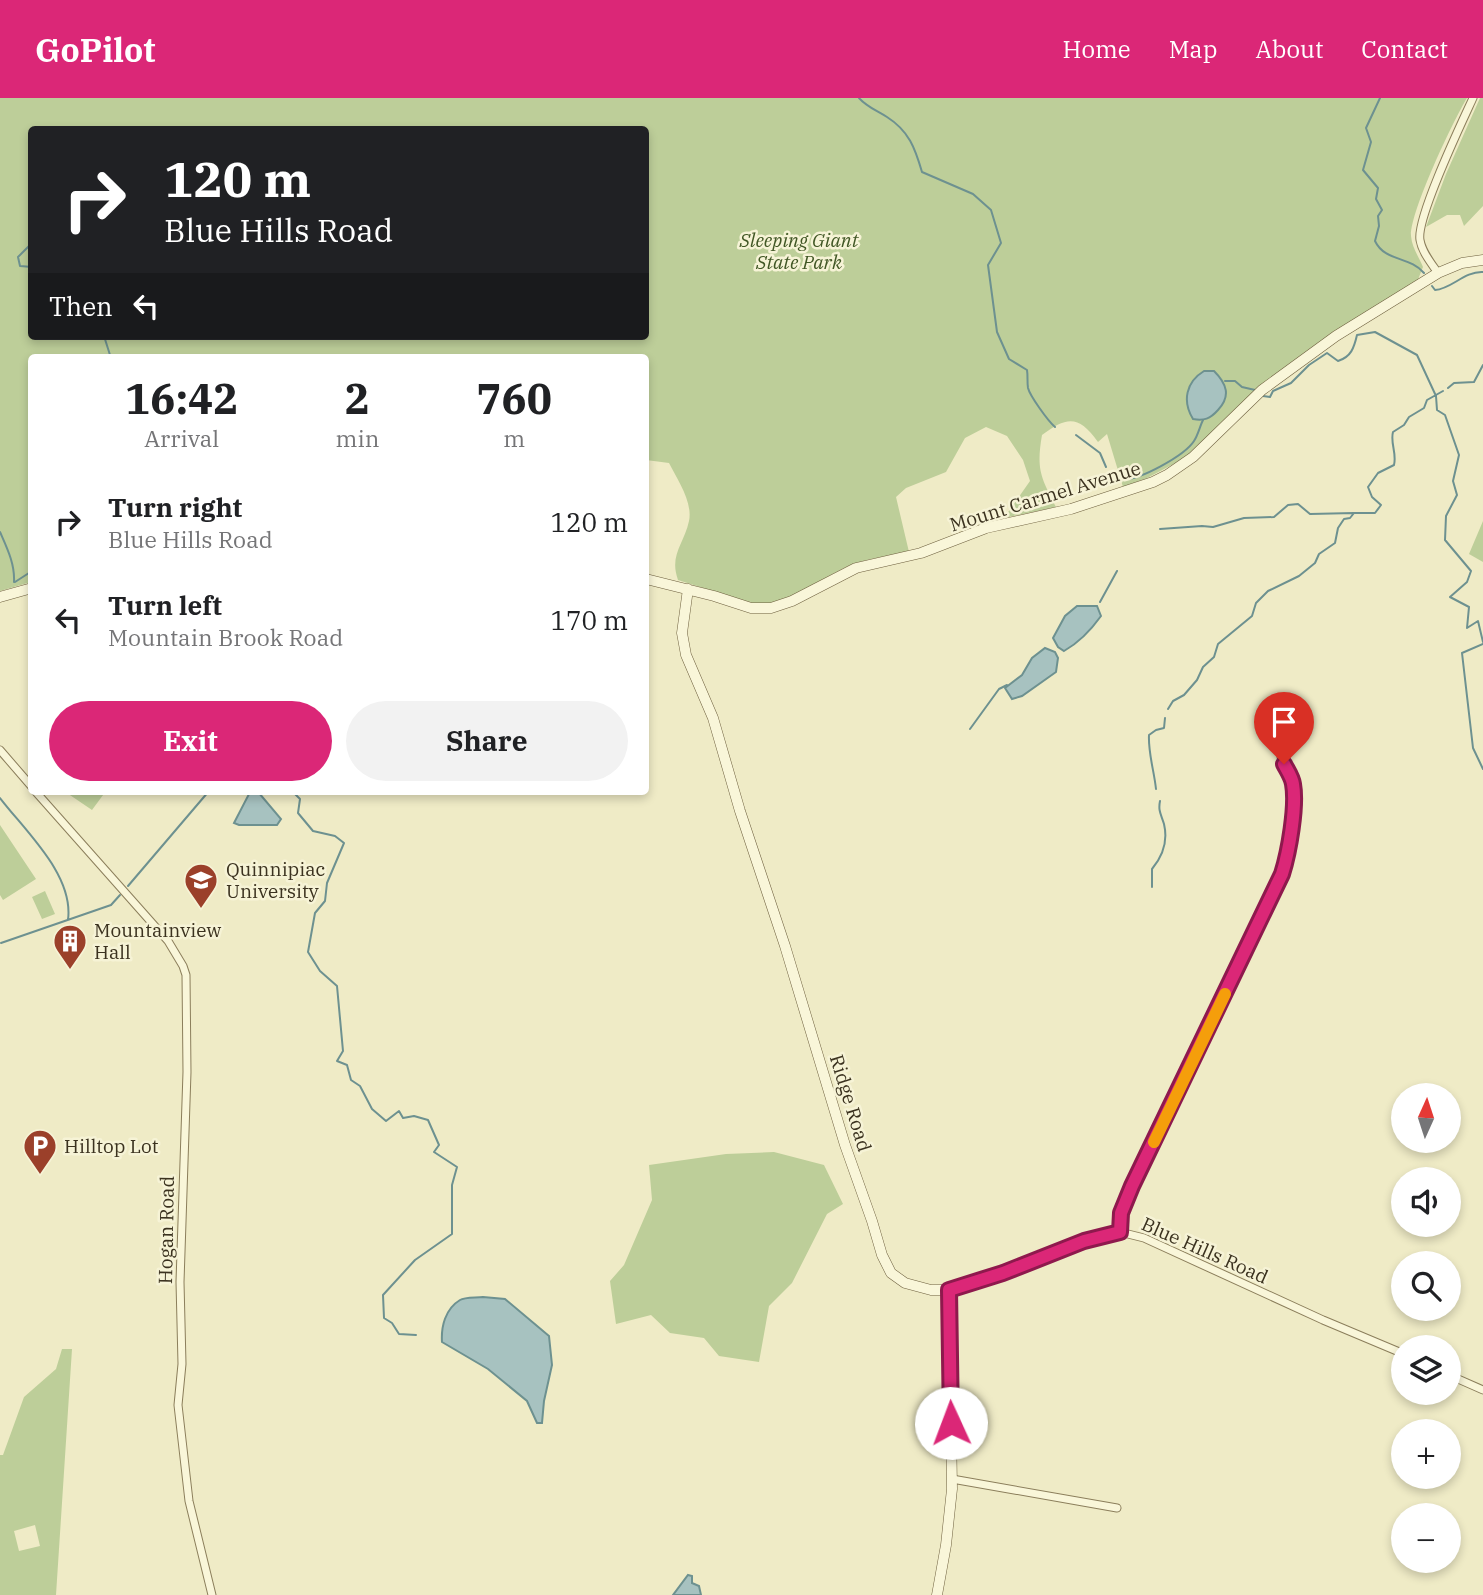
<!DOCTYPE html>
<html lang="en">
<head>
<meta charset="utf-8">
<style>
	:root { --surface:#fff; --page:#f2f2f2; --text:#202124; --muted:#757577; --accent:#db2777 }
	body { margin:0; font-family:"IBM Plex Serif",serif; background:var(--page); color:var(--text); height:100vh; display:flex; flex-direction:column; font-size:26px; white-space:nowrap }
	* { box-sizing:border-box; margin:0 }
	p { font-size:23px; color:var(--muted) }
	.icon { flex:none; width:38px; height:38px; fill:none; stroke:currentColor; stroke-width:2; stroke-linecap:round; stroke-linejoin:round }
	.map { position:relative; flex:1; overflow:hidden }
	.side { position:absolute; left:28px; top:256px; width:621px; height:441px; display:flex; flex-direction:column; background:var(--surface); border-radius:7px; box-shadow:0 4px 10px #0003 }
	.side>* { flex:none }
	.banner { position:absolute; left:28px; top:28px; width:621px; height:214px; border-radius:7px; box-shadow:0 4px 10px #0003; background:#202124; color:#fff; overflow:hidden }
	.needle { width:46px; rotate:3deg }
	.fabs { position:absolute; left:1391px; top:985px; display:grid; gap:14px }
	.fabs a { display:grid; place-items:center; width:70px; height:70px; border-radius:50%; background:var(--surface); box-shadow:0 4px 10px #0003; font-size:35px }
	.pin { position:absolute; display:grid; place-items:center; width:60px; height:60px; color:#fff; margin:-72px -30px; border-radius:50% 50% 50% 0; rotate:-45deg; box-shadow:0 0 7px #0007 }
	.pin .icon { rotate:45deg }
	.me { position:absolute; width:77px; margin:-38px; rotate:358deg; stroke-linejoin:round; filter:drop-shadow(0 0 5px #0008) }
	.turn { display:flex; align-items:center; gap:24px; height:147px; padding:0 21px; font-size:32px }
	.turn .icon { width:91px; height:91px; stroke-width:2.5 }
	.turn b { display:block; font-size:49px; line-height:60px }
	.then { display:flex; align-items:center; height:66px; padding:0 21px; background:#0003; gap:14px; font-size:26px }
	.eta { display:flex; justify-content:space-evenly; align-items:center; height:119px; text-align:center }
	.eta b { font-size:42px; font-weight:700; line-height:49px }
	.primary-button { display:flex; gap:14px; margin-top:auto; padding:14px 21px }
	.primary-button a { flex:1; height:80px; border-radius:42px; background:var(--accent); color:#fff; font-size:28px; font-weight:700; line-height:80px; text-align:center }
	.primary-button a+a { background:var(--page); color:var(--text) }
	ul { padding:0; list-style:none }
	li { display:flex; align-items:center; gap:21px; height:98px; padding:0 21px }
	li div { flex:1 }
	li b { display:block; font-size:26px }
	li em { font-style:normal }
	header { display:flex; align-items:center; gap:42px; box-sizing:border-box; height:98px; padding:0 35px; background:var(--accent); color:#fff }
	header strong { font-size:33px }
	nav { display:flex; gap:38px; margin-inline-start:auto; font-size:24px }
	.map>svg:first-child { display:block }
	.green { fill:#bdce99; fill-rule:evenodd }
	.water { fill:#a7c2c0; stroke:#6d9190; stroke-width:2 }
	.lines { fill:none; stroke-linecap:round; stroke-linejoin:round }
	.stream { stroke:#6d9190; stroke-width:2 }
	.street-casing { stroke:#8b7e5b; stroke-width:9 }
	.secondary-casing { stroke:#6d5f3e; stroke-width:11 }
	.street { stroke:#f9f6d9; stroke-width:7 }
	.secondary { stroke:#f9f6d9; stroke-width:10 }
	.route-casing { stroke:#8e194d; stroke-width:18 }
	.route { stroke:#db2777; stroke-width:12 }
	.slow { stroke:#f59e0b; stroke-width:12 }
	.labels { text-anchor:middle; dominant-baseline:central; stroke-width:5; stroke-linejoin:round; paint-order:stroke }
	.park-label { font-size:19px; font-style:italic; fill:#415725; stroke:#f6f3d6 }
	.street-label { font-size:19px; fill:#3b321f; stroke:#f6f3d6 }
	.poi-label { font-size:19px; fill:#3b321f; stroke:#f6f3d6; text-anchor:start }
</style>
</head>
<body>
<header>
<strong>GoPilot</strong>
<nav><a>Home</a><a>Map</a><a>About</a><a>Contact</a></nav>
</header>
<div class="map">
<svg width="1483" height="1497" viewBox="0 0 1483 1497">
	<rect width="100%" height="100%" fill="#efebc6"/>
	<path class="green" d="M0 0H1467C1453 23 1410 114 1411 138 1412 150 1419 159 1423 169L1417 184 1358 221 1349 224 1258 289 1213 335 1183 361 1147 380 1123 389 1107 336 1098 344C1079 317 1067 318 1042 337 1036 372 1041 379 1056 409L1004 420 1030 383 1023 362 1007 338 986 329 965 340 946 374 906 390 896 399 909 454C891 458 872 459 854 466 820 478 791 510 753 506L678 482C669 457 684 446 689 423 693 404 677 381 669 365L646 362V259H32L31 484 0 493ZM32 32H646V238H32Z
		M1480 0H1483V108L1464 128 1460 117H1447L1426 129 1446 76Z
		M1483 423V464L1469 456Z
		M64 693H106L92 712Z
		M0 727 36 781 3 802 0 797Z
		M45 793 55 816 42 821 32 799Z
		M774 1054 824 1067 843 1106 827 1116 792 1185 769 1208 759 1264 719 1258 704 1240 670 1235 651 1217 616 1226 610 1183 624 1167 652 1102 649 1067 726 1056Z
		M62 1251H72L56 1497H0V1357H3L24 1299 56 1271ZM35 1427 40 1448 19 1453 14 1433Z"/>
	<path class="water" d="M1204 273H1214C1227 286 1231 298 1218 312 1210 321 1204 323 1193 321 1182 303 1186 284 1204 273Z
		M1077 508H1097L1101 518C1091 532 1080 544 1064 553L1058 549 1053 540 1065 518Z
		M1045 550 1055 554 1058 560 1056 574 1022 598 1012 601 1005 590 1022 577 1032 560Z
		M250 694 259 695 281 721 277 727H239L234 725Z
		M483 1199 505 1201 549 1238 552 1267 544 1303 542 1325H537L527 1303 488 1271 442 1244C441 1229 445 1211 460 1202 465 1199 476 1200 483 1199Z
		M688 1477 692 1478V1485L699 1488 701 1497H673Z"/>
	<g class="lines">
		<path class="stream" d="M859 0C867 9 876 12 887 19 909 33 915 50 922 74L973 96 991 112 1001 145 988 167 997 234 1009 261 1027 272C1028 278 1027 284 1028 290 1030 298 1048 323 1055 329
			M1380 0 1366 30 1371 44 1363 72 1378 90 1376 101 1382 112 1378 118 1379 128 1375 143C1385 164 1410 158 1424 175
			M29 100 32 108
			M32 145 18 159 20 168 32 169
			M1432 188 1435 192C1452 191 1464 173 1483 174
			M104 238 110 257 108 259
			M1225 283H1235L1242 289 1255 292
			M1448 290 1454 285 1474 284 1483 267
			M1263 298 1270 299 1273 293 1291 285 1309 267 1327 255 1338 263C1351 259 1354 250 1357 237L1375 234 1417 257 1436 298 1437 312 1445 317 1459 357 1453 383 1457 397 1446 418 1445 442 1471 473 1467 484 1450 499 1469 509 1467 530 1478 523 1483 544
			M1076 337 1100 355 1106 369
			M1121 381C1138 384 1185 357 1194 343 1198 337 1200 328 1203 322
			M1160 431 1202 428 1213 429 1244 420 1274 419 1288 407 1298 406 1310 416 1354 415
			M0 434C7 450 15 466 14 484
			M15 484 32 473
			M1100 504 1117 473
			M1483 546 1462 555 1473 650 1483 671
			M1168 611 1173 603 1184 597 1197 582 1203 569 1214 559 1218 546 1252 518 1256 505 1268 493 1299 478 1315 465 1319 456 1335 445 1338 430 1344 421 1350 420 1354 415H1375L1381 407 1372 399 1368 389 1378 375 1394 367C1397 355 1390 345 1393 334L1404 327 1409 319 1424 310 1427 302 1443 293
			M970 631 999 591 1007 587
			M1156 691C1154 672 1148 655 1149 637L1156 632 1164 630 1165 620
			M292 693 300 701 298 715 313 733 335 738 344 745 327 785 325 803 315 815 308 854 320 873 337 888 343 953 337 963 347 967 351 982 360 988 372 1011 386 1023 399 1013 403 1020 414 1018 428 1022 439 1047 434 1054 457 1069 452 1087V1136L415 1162 383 1197 384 1220 392 1225 399 1236 416 1237
			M0 700C26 734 74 777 68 822
			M128 788 209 693
			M1152 789V771C1163 758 1168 743 1164 726 1161 716 1158 713 1160 703
			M1 845 111 807 120 797"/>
		<defs>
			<path id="street" d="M1438 175C1431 165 1422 154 1420 142 1416 120 1462 24 1473 0
				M0 652 32 689
				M35 693 168 843 183 868 186 877 187 974 180 1184 182 1266 178 1307 189 1403 212 1497
				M1120 1134 1121 1115 1132 1088 1274 794C1285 769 1300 711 1293 684 1291 676 1285 667 1281 659
				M949 1192 1002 1175 1100 1137 1120 1134 1144 1140 1323 1222 1404 1256
				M1449 1277 1483 1292
				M952 1381 1117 1410"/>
			<path id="secondary" d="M646 481 714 498 751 510H771L792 503 856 470 921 455 986 430 1071 411 1153 384 1167 377 1193 359 1262 292 1336 238 1438 175 1462 165 1483 162
				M688 491 682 535 686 557 713 620 740 713 785 848 845 1047 872 1123 882 1157 891 1175 905 1185 931 1192H949L952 1391 946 1447 937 1497
				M0 499 32 490"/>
		</defs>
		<use href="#street" class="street-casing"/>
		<use href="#secondary" class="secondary-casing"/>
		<use href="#street" class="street"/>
		<use href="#secondary" class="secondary"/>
	</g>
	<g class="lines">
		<defs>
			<path id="route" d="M951 1325 949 1192 1003 1175 1084 1143 1120 1134 1121 1115 1132 1088 1282 776C1289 754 1297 708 1293 686 1292 679 1287 672 1284 666"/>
		</defs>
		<use href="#route" class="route-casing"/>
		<use href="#route" class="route"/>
		<path class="slow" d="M1154 1044 1225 896"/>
	</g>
	<defs>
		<symbol id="university-pin" viewBox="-11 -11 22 30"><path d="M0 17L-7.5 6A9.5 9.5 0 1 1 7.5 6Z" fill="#9b402a" stroke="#f6f3d6"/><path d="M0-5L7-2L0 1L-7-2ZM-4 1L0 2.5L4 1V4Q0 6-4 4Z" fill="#fff"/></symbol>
		<symbol id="building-pin" viewBox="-11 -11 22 30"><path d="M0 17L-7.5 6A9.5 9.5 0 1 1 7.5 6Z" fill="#9b402a" stroke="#f6f3d6"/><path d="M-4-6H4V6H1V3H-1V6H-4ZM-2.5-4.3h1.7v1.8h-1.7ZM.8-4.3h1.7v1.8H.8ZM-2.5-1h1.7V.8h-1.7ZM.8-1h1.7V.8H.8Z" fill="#fff"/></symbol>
		<symbol id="parking-pin" viewBox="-11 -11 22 30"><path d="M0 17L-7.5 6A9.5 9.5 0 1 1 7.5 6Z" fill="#9b402a" stroke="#f6f3d6"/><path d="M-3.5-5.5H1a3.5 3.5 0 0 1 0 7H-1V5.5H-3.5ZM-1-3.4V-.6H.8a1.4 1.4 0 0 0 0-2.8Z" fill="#fff"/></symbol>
	</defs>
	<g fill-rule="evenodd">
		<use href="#university-pin" x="182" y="763" width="38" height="52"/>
		<use href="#building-pin" x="51" y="824" width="38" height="52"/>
		<use href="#parking-pin" x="21" y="1029" width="38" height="52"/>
	</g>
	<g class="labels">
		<g class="park-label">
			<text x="799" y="142">Sleeping Giant<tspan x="799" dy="22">State Park</tspan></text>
		</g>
		<g class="street-label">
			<text transform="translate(1045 398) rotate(-17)">Mount Carmel Avenue</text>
			<text transform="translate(851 1005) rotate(73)">Ridge Road</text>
			<text transform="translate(166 1132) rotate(-89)">Hogan Road</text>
			<text transform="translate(1205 1152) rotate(24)">Blue Hills Road</text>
		</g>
		<g class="poi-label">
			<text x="226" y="771">Quinnipiac<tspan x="226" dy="22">University</tspan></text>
			<text x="94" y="832">Mountainview<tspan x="94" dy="22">Hall</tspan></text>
			<text x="64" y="1048">Hilltop Lot</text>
		</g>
	</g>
</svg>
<div class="fabs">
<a><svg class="needle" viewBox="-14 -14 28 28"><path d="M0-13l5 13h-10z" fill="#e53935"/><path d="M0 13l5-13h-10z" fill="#757577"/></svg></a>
<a><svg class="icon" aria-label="sound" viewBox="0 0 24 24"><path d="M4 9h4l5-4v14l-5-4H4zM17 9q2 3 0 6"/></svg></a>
<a><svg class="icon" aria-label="search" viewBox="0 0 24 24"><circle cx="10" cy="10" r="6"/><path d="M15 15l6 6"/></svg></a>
<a><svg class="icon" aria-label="layers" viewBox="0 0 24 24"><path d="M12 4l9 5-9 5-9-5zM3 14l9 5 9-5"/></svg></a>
<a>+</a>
<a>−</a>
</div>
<div class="pin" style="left:1284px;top:666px;background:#d93025"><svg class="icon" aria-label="arrive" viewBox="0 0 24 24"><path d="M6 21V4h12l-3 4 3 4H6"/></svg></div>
<svg class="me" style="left:951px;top:1325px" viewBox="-20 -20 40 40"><circle r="19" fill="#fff"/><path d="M0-13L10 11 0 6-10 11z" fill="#db2777"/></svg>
<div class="banner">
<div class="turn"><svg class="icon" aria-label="right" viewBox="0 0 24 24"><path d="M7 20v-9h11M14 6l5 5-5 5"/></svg><div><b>120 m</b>Blue Hills Road</div></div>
<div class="then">Then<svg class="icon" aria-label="left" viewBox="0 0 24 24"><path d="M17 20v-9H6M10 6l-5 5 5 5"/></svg></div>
</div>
<section class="side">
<div class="eta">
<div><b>16:42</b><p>Arrival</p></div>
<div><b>2</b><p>min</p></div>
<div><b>760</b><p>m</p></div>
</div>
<ul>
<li><svg class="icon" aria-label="right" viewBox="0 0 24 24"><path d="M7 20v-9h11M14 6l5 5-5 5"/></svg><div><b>Turn right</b><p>Blue Hills Road</p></div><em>120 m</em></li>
<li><svg class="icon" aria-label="left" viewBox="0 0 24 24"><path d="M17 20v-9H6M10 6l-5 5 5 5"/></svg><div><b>Turn left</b><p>Mountain Brook Road</p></div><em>170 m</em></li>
</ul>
<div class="primary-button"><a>Exit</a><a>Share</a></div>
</section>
</div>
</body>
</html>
